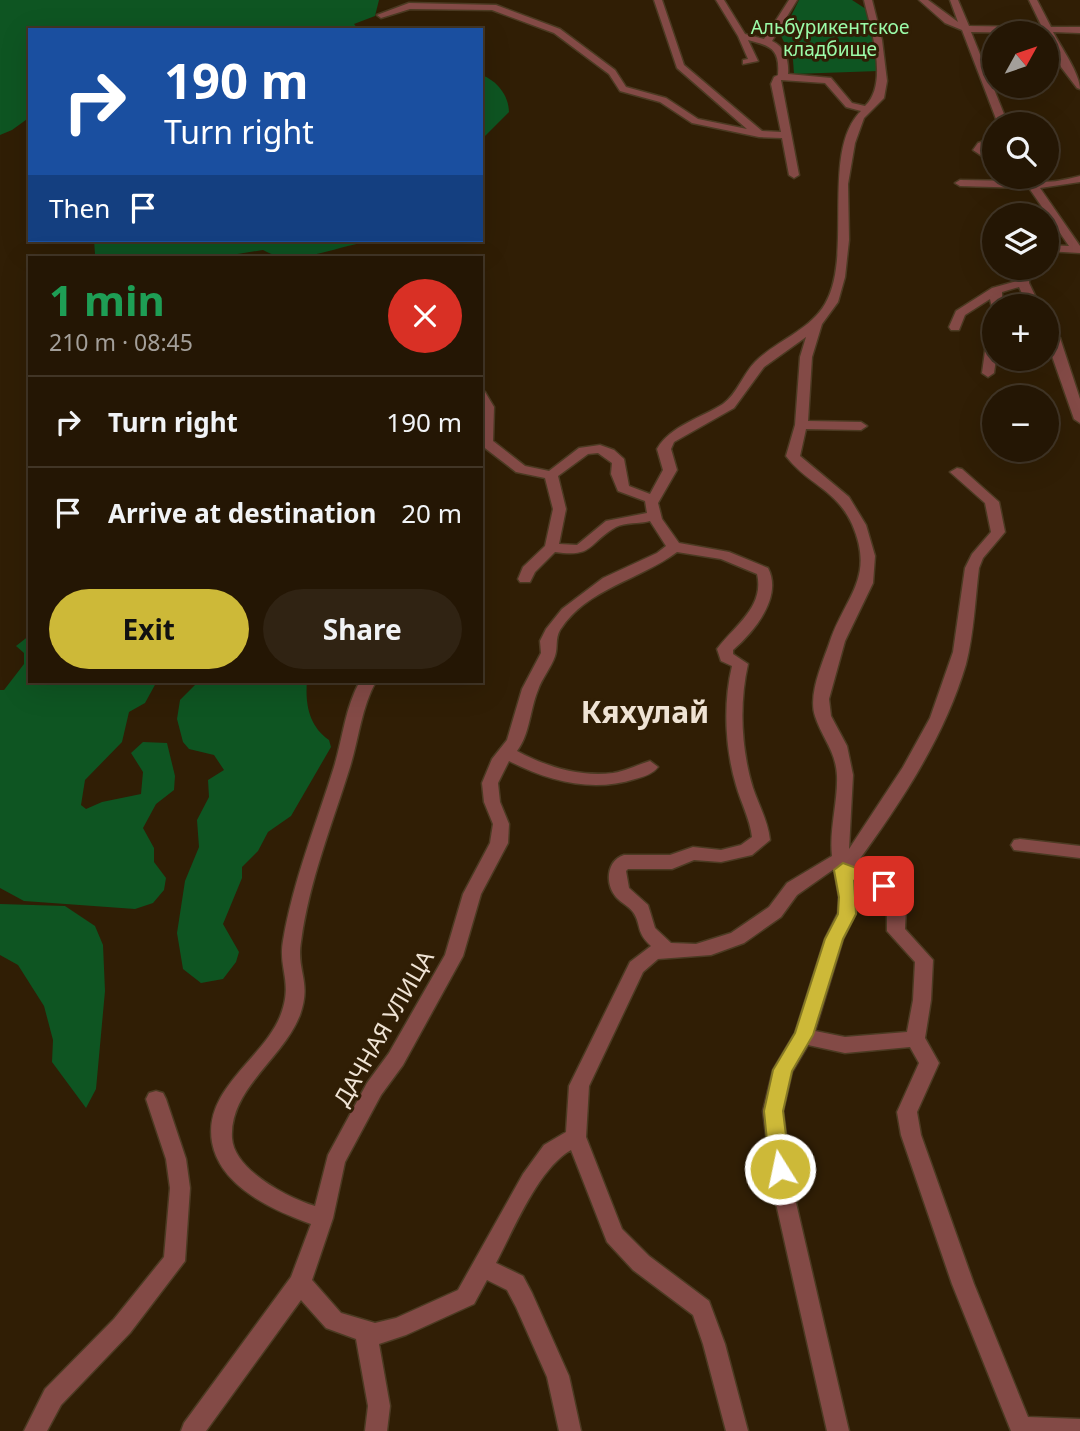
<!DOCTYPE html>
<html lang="en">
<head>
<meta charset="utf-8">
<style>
	:root { --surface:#241604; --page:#302313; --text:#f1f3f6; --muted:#a39f9a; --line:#413526; --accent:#cdb938 }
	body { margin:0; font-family:"Noto Sans",sans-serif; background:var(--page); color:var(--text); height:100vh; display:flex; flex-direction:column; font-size:26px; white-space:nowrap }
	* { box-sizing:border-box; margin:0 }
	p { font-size:23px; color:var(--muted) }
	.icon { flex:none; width:38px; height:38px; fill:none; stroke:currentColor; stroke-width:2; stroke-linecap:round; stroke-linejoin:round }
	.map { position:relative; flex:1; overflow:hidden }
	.details { position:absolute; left:28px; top:256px; width:455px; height:427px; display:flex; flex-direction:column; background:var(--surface); border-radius:0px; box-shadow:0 7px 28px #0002,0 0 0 2px var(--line) }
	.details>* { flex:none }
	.top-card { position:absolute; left:28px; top:28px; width:455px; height:214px; border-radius:0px; box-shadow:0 7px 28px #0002,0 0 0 2px var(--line); background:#1a4fa0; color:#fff; overflow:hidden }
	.needle { width:46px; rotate:50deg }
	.tools { position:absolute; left:982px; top:21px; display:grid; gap:14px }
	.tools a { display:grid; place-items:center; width:77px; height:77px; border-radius:50%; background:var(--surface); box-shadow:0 7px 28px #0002,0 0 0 2px var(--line); font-size:35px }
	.pin { position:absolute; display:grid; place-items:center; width:60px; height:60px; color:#fff; margin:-30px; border-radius:14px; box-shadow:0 4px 10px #0006 }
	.me { position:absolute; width:77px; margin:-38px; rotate:350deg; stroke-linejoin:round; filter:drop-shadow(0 0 5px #0008) }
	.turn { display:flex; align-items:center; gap:24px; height:147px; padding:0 21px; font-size:32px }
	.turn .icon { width:91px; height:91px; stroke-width:2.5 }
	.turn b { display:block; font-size:49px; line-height:60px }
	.then { display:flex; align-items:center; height:66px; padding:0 21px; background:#0003; gap:14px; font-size:26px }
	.round { display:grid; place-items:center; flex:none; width:74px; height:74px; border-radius:37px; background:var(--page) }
	.overview { display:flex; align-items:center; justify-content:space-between; height:119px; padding:0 21px }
	h1 { font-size:42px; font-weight:700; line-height:52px; color:#1e9e55 }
	.button { display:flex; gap:14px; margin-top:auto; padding:14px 21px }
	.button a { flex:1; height:80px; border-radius:42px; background:var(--accent); color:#111; font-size:28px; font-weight:700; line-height:80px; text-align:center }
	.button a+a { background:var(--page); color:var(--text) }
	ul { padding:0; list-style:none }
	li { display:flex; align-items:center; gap:21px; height:91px; padding:0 21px; border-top:2px solid var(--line) }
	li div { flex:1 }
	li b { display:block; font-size:26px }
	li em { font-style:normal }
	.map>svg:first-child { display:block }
	.green { fill:#0e5522 }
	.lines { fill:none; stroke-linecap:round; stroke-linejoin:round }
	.minor-casing { stroke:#4b3a22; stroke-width:3 }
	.minor { fill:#834a46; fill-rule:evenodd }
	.route { fill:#cdb938; stroke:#857824; stroke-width:2 }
	.labels { text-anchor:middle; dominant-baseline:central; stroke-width:6; stroke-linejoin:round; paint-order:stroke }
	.far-park-label { font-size:19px; fill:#9bfca9; stroke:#301e05 }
	.street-label { font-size:23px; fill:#efe3d4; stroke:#301e05 }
	.district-label { font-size:30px; font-weight:bold; fill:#efe3d4; stroke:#301e05 }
</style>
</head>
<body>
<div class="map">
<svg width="1080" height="1431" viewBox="0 0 1080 1431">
	<rect width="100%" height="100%" fill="#301e05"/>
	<path class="green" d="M0 0H379L375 16 354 24 359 30H30V117L12 130 0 135Z
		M799 0H852L866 9 878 53 879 71 794 74 793 60 781 36Z
		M481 75C497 80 509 96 509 112L481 140Z
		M94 240H359L361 243C330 249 292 267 263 250L219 257H91L95 254Z
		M30 635V681H154L156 683 145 703 129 712 122 742 85 780 81 805 86 809 102 802 141 794 143 772 131 753 143 742 167 743 175 776 174 790 156 804 143 828 154 848V862L166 878 164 890 153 903 135 909 24 901 0 888V690H4L24 664V653L16 646Z
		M199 681H307C305 704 309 726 329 740L331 747 291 816 268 832 258 851 242 867V878L223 924 239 952 236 962 223 979 201 983 183 969 177 933 185 881 199 847 197 820 209 797 208 780 224 770 214 755 189 749 183 742 177 719 180 700Z
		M0 904 65 906 95 926 103 945 105 991 96 1089 86 1108 52 1062 53 1040 44 1006 18 965 0 955Z"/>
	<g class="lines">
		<defs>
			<path id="minor" d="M654 0H662L684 65 762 131 781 132 771 84 774 77 778 75C780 49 771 46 748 40L758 61 743 64V60L748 59 738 36 716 0H724L745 34 764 39 789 0H797L772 41C785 47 789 60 788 74L831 78 852 103 865 106C889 83 871 30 864 0H872L882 40 887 81 884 98 864 118 855 143 848 184 849 240 845 277 838 302 822 324 812 357 808 421 861 422 867 426 861 430 806 429 800 456 849 497 866 525 875 556 873 583 845 641 829 699 831 716 847 746 853 775 849 849 903 767 930 718 953 652 965 568 972 554 991 532 985 503 950 472 957 468 962 469 999 502 1005 532 983 558 979 568C975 600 974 633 966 664 944 739 899 805 854 867 871 874 901 880 905 900 907 909 905 920 905 929L933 960 931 1000 925 1038 939 1063 917 1112 921 1135 974 1284 1028 1417 1080 1419V1431H1011L952 1284 901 1135 897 1112 919 1063 910 1047 845 1053 808 1045 792 1072 783 1111 793 1190 849 1431H827L773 1190 763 1111 773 1070 795 1033 825 939 838 913 839 897 834 869 797 895 781 917 744 943 711 955 658 959 643 972 589 1086 586 1137 622 1229 649 1256 709 1301 725 1344 748 1431H726L703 1344 693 1315 633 1270 607 1242 571 1150C538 1169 514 1229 496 1263L523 1276 532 1293 569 1376 581 1431H559L547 1377 516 1307 507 1290 487 1280 474 1304 406 1335 379 1344 390 1406 387 1431H365L368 1406 356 1339 326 1328 301 1300 206 1431H181L184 1423 291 1277 311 1224C273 1210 220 1187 212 1142 203 1088 265 1058 281 1014 293 981 278 969 283 941 293 881 316 825 334 767 343 737 345 708 360 681H376C361 709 359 738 350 767 332 825 309 881 301 942 296 971 312 981 300 1015 283 1059 229 1089 232 1138 234 1170 288 1198 315 1206L328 1155 367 1083 389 1053 445 955 463 894 490 843 493 824 484 802 482 783 492 759 507 740 522 689 541 653 540 641 546 629 562 609 603 578 657 553 666 546 650 521C639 524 625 522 616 527 588 543 594 558 555 552L535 572 530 582H520L518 579 523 567 545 546 553 509 545 478 516 472 481 445V391L485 392 494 407 493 441 525 466 549 471 579 448 600 445 614 450 624 459 629 486 650 494 663 470 657 449C670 426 701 418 723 404 737 394 743 374 755 362 777 340 809 331 825 304 854 255 820 151 861 111L846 107 825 83 781 80 799 175 794 178 789 175 782 138 759 137 692 123 660 102 620 91 609 74 554 33 492 10 410 9 381 18 377 15 409 3 496 5 560 29 615 70 626 87 666 98 698 119 747 129 677 68ZM806 337 800 357 795 425 786 456C807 484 836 489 852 524 876 579 844 597 829 644 822 664 808 695 815 716 822 738 836 751 837 776 838 802 829 829 832 856L787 883 769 907 731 933 696 944 671 943 655 928 648 905 629 888 626 871 628 869H672L694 860 721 862 752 855 770 840C768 821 759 806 753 788 741 749 739 704 748 664L733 654V650C754 632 783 597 768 568L729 552 679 543 662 519 658 503 677 470 671 449 674 442 734 408 764 367ZM598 453 612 463 611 474 618 491 645 501 647 513 606 521 577 545 559 544 566 509 558 476 588 454ZM677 552 721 559 757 574C765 607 734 626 717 649L721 661 732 666C723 704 725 748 736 785 741 803 750 819 752 837L741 845 721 850 693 847 670 855H624C606 861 605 884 616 897 621 903 629 906 633 912 642 925 635 931 651 946L630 962 569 1086 566 1132 544 1145 523 1174 458 1290 396 1318 375 1323 341 1313 312 1280 333 1218 345 1162 381 1095 403 1065 463 956 481 894 508 843 509 824 500 802 498 783 509 761C548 781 592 793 635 779 643 777 653 774 658 767L650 761C637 765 626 771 613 773 579 777 547 767 517 751 530 734 530 709 538 690 542 678 551 668 555 656 558 647 555 639 560 630 587 588 640 580 677 552ZM854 881 878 891 887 901V931L915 962 913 1000 907 1032 845 1037 815 1031 843 939 856 913Z
				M919 0H928L958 22 950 0H958L969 26 1042 27 1029 0H1037L1051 27H1080V33L1053 32C1061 47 1080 74 1080 89L1077 88 1061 67 1046 33 971 32 1008 124H998L962 30 945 23Z
				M994 138V144L984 149 994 156V164L973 150 978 143Z
				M1080 176V182L1040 188 1080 246V253L1046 251V245L1069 246 1029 188 960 186 955 183 960 180 1025 181V178L1029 177C1045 186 1062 180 1080 176Z
				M1018 268H1029V283L1040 306H1028L1019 287 1002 292V306L992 308 990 299 965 315 959 330H951L949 327 956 311 992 288 1017 281Z
				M994 325V359H996L994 373 988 377 982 373 988 329Z
				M1046 331 1060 338 1080 399V423L1074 419 1046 339Z
				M1020 839 1080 846V858L1014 850 1011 845 1014 840Z
				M156 1091 163 1093 166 1099 186 1159 190 1188 185 1261 130 1333 61 1405 47 1431H24L45 1389 114 1319 164 1257 170 1188 166 1159 146 1099 149 1093Z"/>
		</defs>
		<use href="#minor" class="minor-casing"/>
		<use href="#minor" class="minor"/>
	</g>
	<path class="route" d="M843 863 891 881 893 886 884 893 854 881 856 914 843 939 813 1035 792 1071 783 1111 790 1169 787 1176 780 1179 773 1176 770 1169 764 1111 773 1070 795 1033 825 939 838 914 839 897 834 870Z"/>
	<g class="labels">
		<g class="far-park-label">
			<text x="830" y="27">Альбурикентское<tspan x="830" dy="22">кладбище</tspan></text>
		</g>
		<g class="street-label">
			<text transform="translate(383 1028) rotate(-60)">ДАЧНАЯ УЛИЦА</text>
		</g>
		<g class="district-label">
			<text x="645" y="711">Кяхулай</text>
		</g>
	</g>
</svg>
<div class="tools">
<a><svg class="needle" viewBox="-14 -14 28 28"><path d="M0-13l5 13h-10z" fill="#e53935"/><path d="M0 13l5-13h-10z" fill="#a39f9a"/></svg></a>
<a><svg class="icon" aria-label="search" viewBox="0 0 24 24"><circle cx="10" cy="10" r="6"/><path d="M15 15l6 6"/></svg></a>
<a><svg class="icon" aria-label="layers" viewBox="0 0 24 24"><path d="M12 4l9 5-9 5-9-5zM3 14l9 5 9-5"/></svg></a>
<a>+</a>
<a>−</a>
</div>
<div class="pin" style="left:884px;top:886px;background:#d93025"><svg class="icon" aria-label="arrive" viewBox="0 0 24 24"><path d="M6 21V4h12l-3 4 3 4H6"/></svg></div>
<svg class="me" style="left:780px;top:1169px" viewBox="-20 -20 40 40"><circle r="17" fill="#cdb938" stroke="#fff" stroke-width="3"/><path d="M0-11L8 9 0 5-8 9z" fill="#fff"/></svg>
<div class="top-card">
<div class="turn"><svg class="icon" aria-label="right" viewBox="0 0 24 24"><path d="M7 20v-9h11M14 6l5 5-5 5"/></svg><div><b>190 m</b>Turn right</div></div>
<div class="then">Then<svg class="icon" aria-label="arrive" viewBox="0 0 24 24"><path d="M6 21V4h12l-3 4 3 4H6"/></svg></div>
</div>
<section class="details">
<div class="overview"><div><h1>1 min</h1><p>210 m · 08:45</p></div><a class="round" style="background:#d93025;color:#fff"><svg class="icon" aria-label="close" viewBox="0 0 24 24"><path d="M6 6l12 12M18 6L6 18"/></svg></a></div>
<ul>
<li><svg class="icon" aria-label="right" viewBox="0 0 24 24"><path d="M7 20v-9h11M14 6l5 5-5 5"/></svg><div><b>Turn right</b></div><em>190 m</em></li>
<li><svg class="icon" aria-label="arrive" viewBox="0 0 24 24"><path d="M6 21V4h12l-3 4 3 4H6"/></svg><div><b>Arrive at destination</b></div><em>20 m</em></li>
</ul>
<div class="button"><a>Exit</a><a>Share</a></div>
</section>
</div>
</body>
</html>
